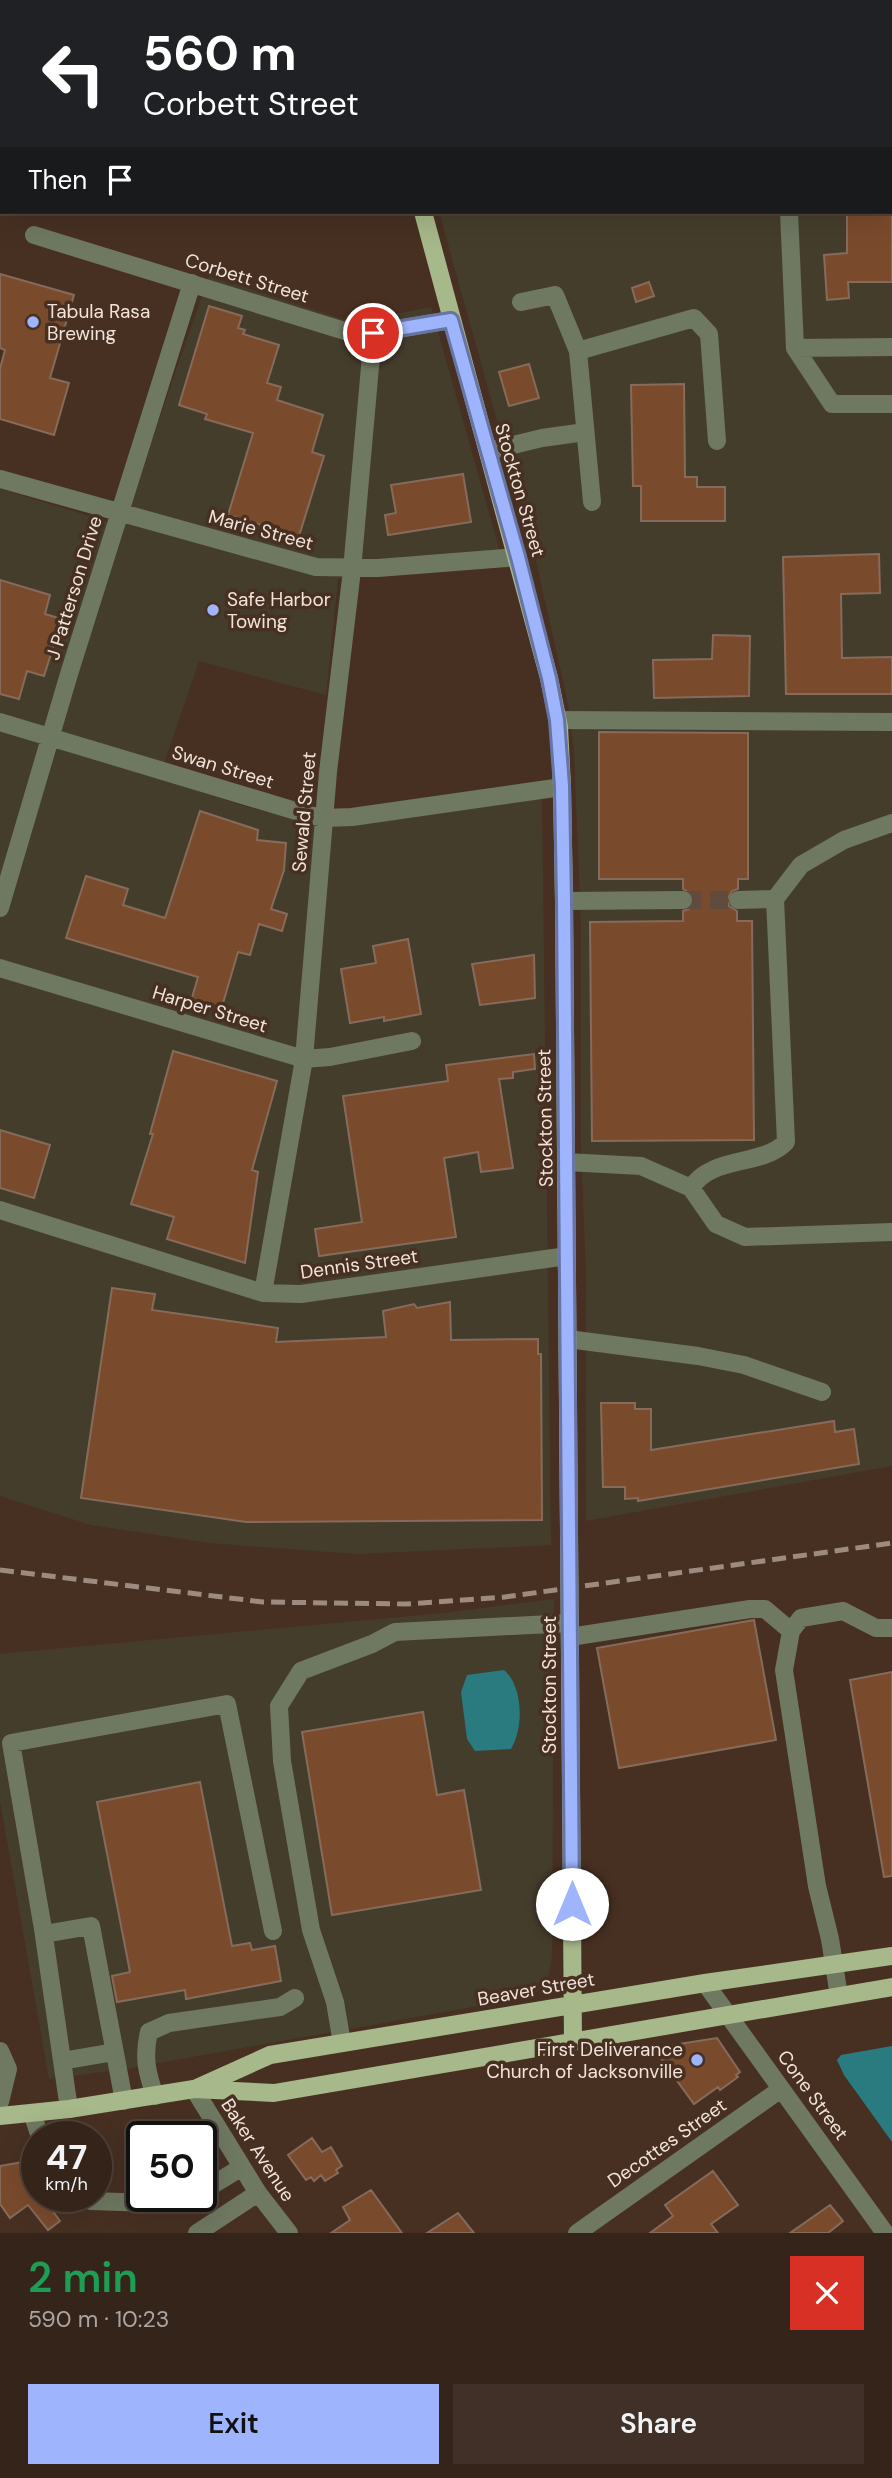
<!DOCTYPE html>
<html lang="en">
<head>
<meta charset="utf-8">
<style>
	:root { --surface:#35241a; --page:#403027; --text:#f1f3f6; --muted:#aaa4a2; --line:#4f4139; --accent:#9eb4fd }
	body { margin:0; font-family:"DM Sans",sans-serif; background:var(--page); color:var(--text); height:100vh; display:flex; flex-direction:column; font-size:26px; white-space:nowrap }
	* { box-sizing:border-box; margin:0 }
	p { font-size:23px; color:var(--muted) }
	.icon { flex:none; width:38px; height:38px; fill:none; stroke:currentColor; stroke-width:2; stroke-linecap:round; stroke-linejoin:round }
	.map { position:relative; height:2233px; overflow:hidden }
	.details { display:flex; flex-direction:column; background:var(--surface); flex:1 }
	.details>* { flex:none }
	.hud { position:absolute; left:0px; top:0px; width:892px; height:214px; box-shadow:0 7px 28px #0002,0 0 0 2px var(--line); background:#202124; color:#fff; overflow:hidden }
	.speed { position:absolute; left:21px; top:2121px; display:flex; gap:14px; font-size:35px; font-weight:700; text-align:center }
	.speed>* { display:grid; place-content:center; width:91px; height:91px; border-radius:50%; background:var(--surface); box-shadow:0 7px 28px #0002,0 0 0 2px var(--line); line-height:1 }
	.speed small { font-size:18px; font-weight:400 }
	.speed .limit { border:4px solid #111; border-radius:10px; background:#fff; color:#111 }
	.pin { position:absolute; display:grid; place-items:center; width:60px; height:60px; color:#fff; margin:-30px; border:4px solid #fff; border-radius:50%; box-shadow:0 2px 7px #0007 }
	.me { position:absolute; width:77px; margin:-38px; rotate:0deg; stroke-linejoin:round; filter:drop-shadow(0 0 5px #0008) }
	.turn { display:flex; align-items:center; gap:24px; height:147px; padding:0 28px; font-size:32px }
	.turn .icon { width:91px; height:91px; stroke-width:2.5 }
	.turn b { display:block; font-size:49px; line-height:60px }
	.then { display:flex; align-items:center; height:66px; padding:0 28px; background:#0003; gap:14px; font-size:26px }
	.round { display:grid; place-items:center; flex:none; width:74px; height:74px; border-radius:0px; background:var(--page) }
	.head { display:flex; align-items:center; justify-content:space-between; height:119px; padding:0 28px }
	h1 { font-size:42px; font-weight:600; line-height:52px; color:#1e9e55 }
	.button { display:flex; gap:14px; margin-top:auto; padding:14px 28px }
	.button a { flex:1; height:80px; border-radius:0px; background:var(--accent); color:#111; font-size:28px; font-weight:600; line-height:80px; text-align:center }
	.button a+a { background:var(--page); color:var(--text) }
	.map>svg:first-child { display:block }
	.industrial { fill:#453d2c }
	.water { fill:#297b7f }
	.lines { fill:none; stroke-linecap:round; stroke-linejoin:round }
	.stream { stroke:#297b7f; stroke-width:6 }
	.building { fill:#7a4a2d; stroke:#866b5b; stroke-width:2 }
	.minor-tunnel { stroke:#614b3e; stroke-width:18; stroke-dasharray:18 9; stroke-linecap:butt }
	.minor { stroke:#6f7861; stroke-width:18 }
	.major { stroke:#a7b88a; stroke-width:18 }
	.rail { stroke:#9e8b7f; stroke-width:5; stroke-dasharray:14 7; stroke-linecap:butt }
	.route-casing { stroke:#6775a4; stroke-width:18 }
	.route { stroke:#9eb4fd; stroke-width:12 }
	.poi-dot { fill:#9eb4fd; stroke:#473022; stroke-width:2.5 }
	.labels { text-anchor:middle; dominant-baseline:central; stroke-width:7; stroke-linejoin:round; paint-order:stroke }
	.street-label { font-size:19px; fill:#f2e3da; stroke:#473022 }
	.poi-label { font-size:19px; fill:#f2e3da; stroke:#473022; text-anchor:start }
</style>
</head>
<body>
<div class="map">
<svg width="892" height="2233" viewBox="0 0 892 2233">
	<rect width="100%" height="100%" fill="#473022"/>
	<path class="industrial" d="M892 52V1466L586 1521V1273L581 1149V925L574 752 568 703 536 561 439 212H891Z
		M209 276 346 320H364L431 307 504 566 338 579 326 695 199 661 159 778 250 808 317 822 542 795 551 1545 356 1554 210 1543 91 1525 0 1496V489L122 526Z
		M554 1599 552 1955 549 1975 534 1996 125 2069 49 2079 0 1801V1654L444 1613Z"/>
	<path class="water" d="M504 1670C523 1686 524 1728 511 1749L475 1751 467 1739 461 1692 467 1675Z
		M892 2046V2142L844 2075 837 2060 841 2055Z"/>
	<g class="lines">
		<path class="stream" d="M666 2 671 0
			M0 111H2"/>
	</g>
	<path class="building" d="M847 212H892V282H848L849 298 827 300 824 255 847 253Z
		M0 274 74 295 50 378 69 383 54 435 0 419V369L5 350 0 348Z
		M649 282 654 296 636 302 632 288Z
		M209 306 242 316 238 328 245 330 243 334 279 345 267 383 281 387 277 400 323 415 312 452 324 456 299 536 228 515 253 433 205 419 207 414 179 405Z
		M529 364 539 398 509 406 499 372Z
		M684 384 685 477H697V487H725V521H641V486H633L631 385Z
		M463 474 471 522 388 535 385 515 396 513 391 485Z
		M879 554 880 593 841 594 842 658 892 657V694H786L783 557Z
		M0 580 50 595 45 614 62 619 44 676 27 671 19 699 0 694Z
		M713 635 750 636 749 696 654 698 653 660 712 659Z
		M599 732 748 733V879H738V889L732 891 727 900 729 906 737 911V921H752L754 1140 592 1141 590 922 683 921V911L689 909 694 901 692 894 683 889V879H599Z
		M200 811 258 830 257 840 286 843 284 870 271 909 287 914 282 931 259 924 250 955 238 952 221 1010 191 1001 198 977 66 938 86 876 128 889 123 905 165 918Z
		M408 939 421 1014 384 1021V1017L350 1023 341 969 376 963 373 946Z
		M534 955 535 998 480 1005 472 964Z
		M173 1051 277 1081 252 1170 258 1172 245 1263 167 1239 174 1217 131 1204 153 1134H150Z
		M534 1054 535 1069 513 1072V1078L499 1079 513 1168 481 1172 478 1152 444 1158 456 1237 319 1256 315 1229 362 1222 343 1096 448 1081 446 1065Z
		M0 1130 50 1145 34 1198 0 1188Z
		M112 1288 155 1294 152 1310 278 1328 276 1342 386 1337 383 1311 414 1304 417 1308 450 1302 451 1340 538 1339V1354H541L542 1520 246 1522 81 1498Z
		M601 1403H635V1409H651V1450L834 1421 835 1432 854 1429 859 1464 638 1501V1498L625 1499V1487H603Z
		M754 1620 776 1740 619 1768 597 1648Z
		M892 1672V1876L884 1877 850 1680Z
		M423 1712 437 1795 464 1790 481 1890 332 1915 302 1732Z
		M200 1782 232 1946 250 1943 252 1950 275 1946 281 1981 186 1999 185 1990 117 2002 112 1976 130 1972 97 1802Z
		M717 2038 740 2072 736 2075 738 2077 720 2090 718 2087 694 2104 653 2048Z
		M312 2138 322 2152 331 2147 342 2166 336 2170 338 2173 325 2181 321 2175 314 2181 311 2177 306 2180 288 2155Z
		M22 2162 37 2183V2196H63L49 2206 60 2221 48 2230 28 2205 10 2218 0 2204V2166Z
		M713 2171 738 2205 711 2224 718 2233H650L673 2216 665 2205Z
		M371 2190 402 2233H331L350 2220 343 2207Z
		M830 2205 843 2221 828 2233H790Z
		M458 2213 474 2233H427Z"/>
	<g class="lines">
		<path class="minor-tunnel" d="M683 900H738"/>
		<path class="minor" d="M789 212 795 348 832 404H892
			M34 235 348 332 373 333 451 320
			M521 302 555 295 578 351 592 502
			M795 348 892 347
			M578 351 694 318 709 334 717 441
			M488 451 542 438 585 432
			M0 479 316 567 378 568 518 557
			M557 720 892 722
			M0 722 309 815 324 818 352 817 562 787
			M775 899 801 865 844 840 892 823
			M564 901 683 900
			M0 908 69 674 192 283
			M0 968 304 1059 330 1057 412 1041
			M566 1162 641 1166 691 1188 716 1224 745 1237 892 1232
			M691 1188C712 1155 762 1167 786 1142L775 899 738 900
			M0 1210 263 1293 301 1294 567 1256
			M263 1293 304 1059 328 772 352 570 373 333
			M568 1339 698 1356 744 1365 822 1392
			M570 1637 750 1609H765L791 1631
			M44 1934 91 1926 124 2101
			M705 1983 885 2233
			M839 1996 830 1939 817 1886 784 1670 791 1631 801 1618 843 1611 876 1628H892
			M342 2043 335 2002 311 1930 282 1761 279 1706 301 1671 372 1644 395 1632 570 1623
			M0 2051 8 2069 0 2102
			M62 2061 114 2052
			M194 2089 258 2193 289 2233
			M155 2096C147 2073 143 2057 149 2032L169 2023 280 2007 295 1998
			M69 2109 43 1929 11 1743 227 1704 273 1931
			M32 2113 40 2137
			M201 2192 242 2167
			M85 2196 91 2201 182 2204 195 2196
			M197 2233 258 2193
			M577 2233 781 2089"/>
		<path class="major" d="M390 2 391 0
			M423 212 549 678 559 727 562 787 564 901 573 2042
			M197 2088 270 2055 705 1983 892 1956
			M0 2116 69 2109 194 2089 274 2093 892 1987"/>
		<path class="rail" d="M0 1570 263 1602 406 1604 505 1597 892 1543"/>
	</g>
	<g class="lines">
		<defs>
			<path id="route" d="M373 333 451 320 518 557 549 678 557 720 562 786 564 901 572 1904"/>
		</defs>
		<use href="#route" class="route-casing"/>
		<use href="#route" class="route"/>
	</g>
	<g class="poi-dot">
		<circle cx="33" cy="322" r="7"/>
		<circle cx="213" cy="610" r="7"/>
		<circle cx="697" cy="2060" r="7"/>
	</g>
	<g class="labels">
		<g class="street-label">
			<text transform="translate(247 278) rotate(17)">Corbett Street</text>
			<text transform="translate(520 490) rotate(74)">Stockton Street</text>
			<text transform="translate(261 530) rotate(15)">Marie Street</text>
			<text transform="translate(74 588) rotate(-73)">J Patterson Drive</text>
			<text transform="translate(223 767) rotate(17)">Swan Street</text>
			<text transform="translate(304 812) rotate(-85)">Sewald Street</text>
			<text transform="translate(210 1009) rotate(17)">Harper Street</text>
			<text transform="translate(545 1118) rotate(-91)">Stockton Street</text>
			<text transform="translate(359 1264) rotate(-8)">Dennis Street</text>
			<text transform="translate(549 1685) rotate(-90)">Stockton Street</text>
			<text transform="translate(536 1989) rotate(-10)">Beaver Street</text>
			<text transform="translate(813 2095) rotate(54)">Cone Street</text>
			<text transform="translate(667 2143) rotate(-35)">Decottes Street</text>
			<text transform="translate(258 2150) rotate(57)">Baker Avenue</text>
		</g>
		<g class="poi-label">
			<text x="47" y="311">Tabula Rasa<tspan x="47" dy="22">Brewing</tspan></text>
			<text x="227" y="599">Safe Harbor<tspan x="227" dy="22">Towing</tspan></text>
			<text x="683" y="2049" text-anchor="end">First Deliverance<tspan x="683" dy="22">Church of Jacksonville</tspan></text>
		</g>
	</g>
</svg>
<div class="speed"><div>47<small>km/h</small></div><div class="limit">50</div></div>
<div class="pin" style="left:373px;top:333px;background:#d93025"><svg class="icon" aria-label="arrive" viewBox="0 0 24 24"><path d="M6 21V4h12l-3 4 3 4H6"/></svg></div>
<svg class="me" style="left:572px;top:1904px" viewBox="-20 -20 40 40"><circle r="19" fill="#fff"/><path d="M0-13L10 11 0 6-10 11z" fill="#9eb4fd"/></svg>
<div class="hud">
<div class="turn"><svg class="icon" aria-label="left" viewBox="0 0 24 24"><path d="M17 20v-9H6M10 6l-5 5 5 5"/></svg><div><b>560 m</b>Corbett Street</div></div>
<div class="then">Then<svg class="icon" aria-label="arrive" viewBox="0 0 24 24"><path d="M6 21V4h12l-3 4 3 4H6"/></svg></div>
</div>
</div>
<section class="details">
<div class="head"><div><h1>2 min</h1><p>590 m · 10:23</p></div><a class="round" style="background:#d93025;color:#fff"><svg class="icon" aria-label="close" viewBox="0 0 24 24"><path d="M6 6l12 12M18 6L6 18"/></svg></a></div>
<div class="button"><a>Exit</a><a>Share</a></div>
</section>
</body>
</html>
